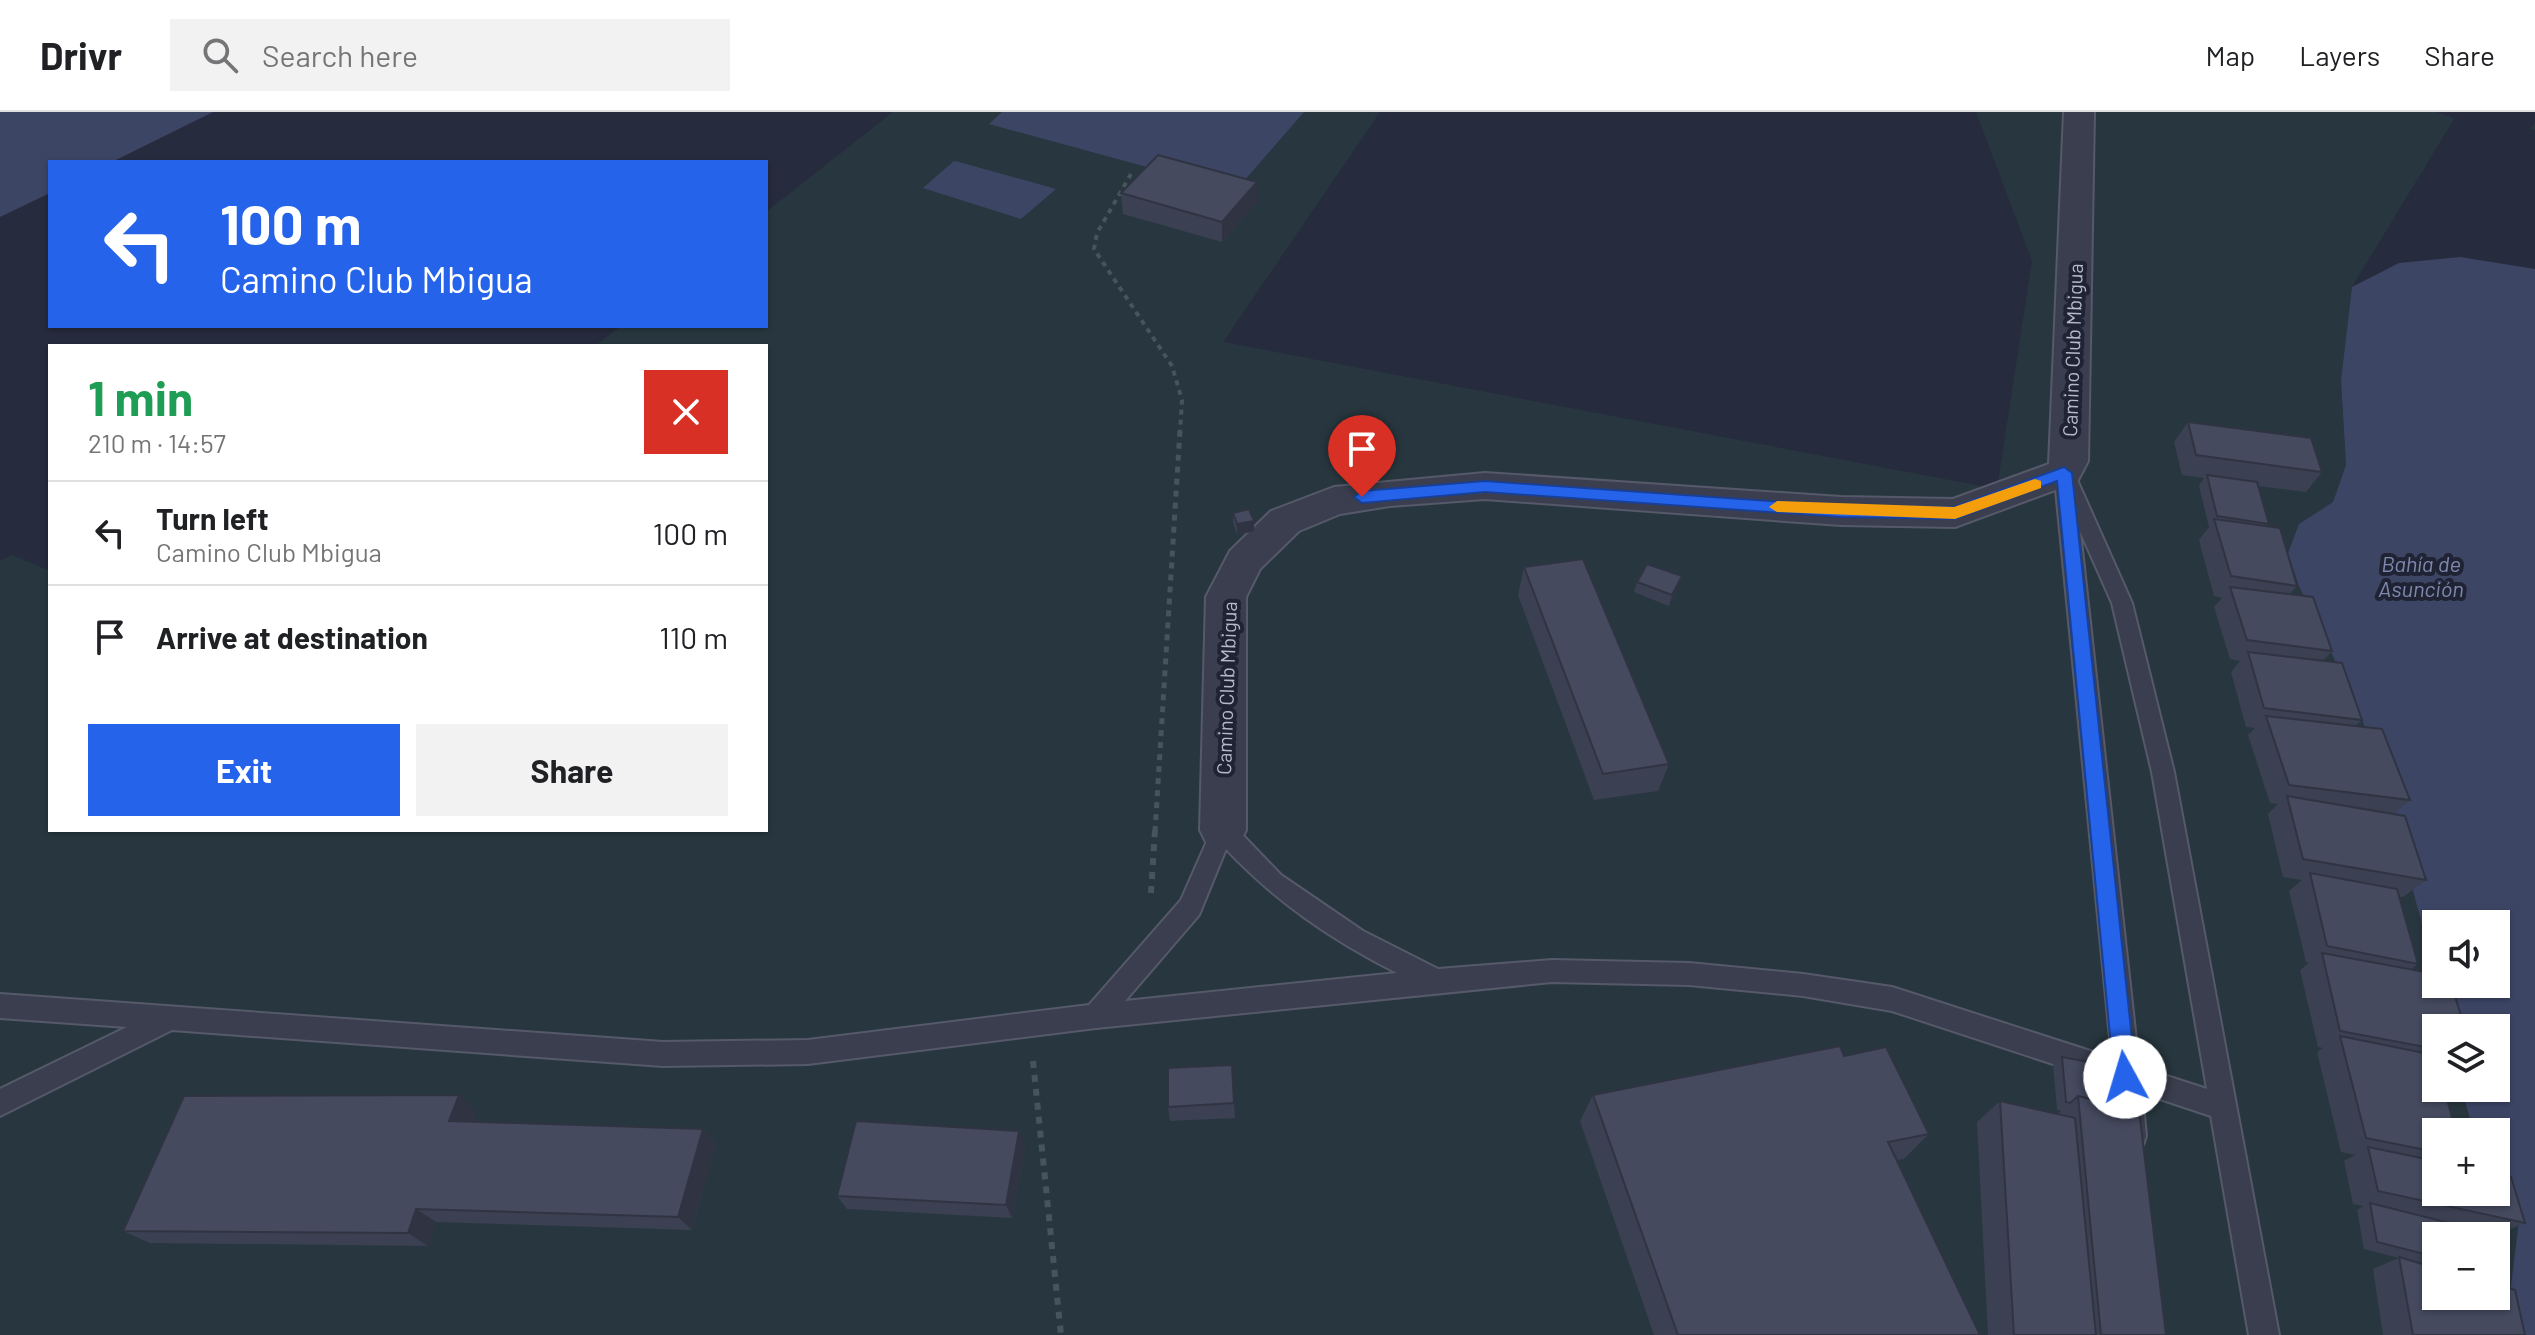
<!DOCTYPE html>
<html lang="en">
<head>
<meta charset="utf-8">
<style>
	:root { --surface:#fff; --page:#f2f2f2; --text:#202124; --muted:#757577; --line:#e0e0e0; --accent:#2563eb }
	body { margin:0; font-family:Barlow,sans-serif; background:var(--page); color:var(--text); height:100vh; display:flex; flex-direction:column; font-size:30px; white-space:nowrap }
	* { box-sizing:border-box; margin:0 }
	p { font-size:26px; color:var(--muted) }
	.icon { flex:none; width:44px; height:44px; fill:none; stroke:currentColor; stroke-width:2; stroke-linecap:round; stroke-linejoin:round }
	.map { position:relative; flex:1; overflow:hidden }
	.panel { position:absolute; left:48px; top:232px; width:720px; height:488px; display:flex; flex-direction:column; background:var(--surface); border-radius:0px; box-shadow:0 2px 6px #0004 }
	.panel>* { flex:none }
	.guide { position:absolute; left:48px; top:48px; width:720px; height:168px; border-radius:0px; box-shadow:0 2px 6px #0004; background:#2563eb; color:#fff; overflow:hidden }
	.buttons { position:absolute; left:2422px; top:798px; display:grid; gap:16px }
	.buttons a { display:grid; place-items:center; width:88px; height:88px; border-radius:0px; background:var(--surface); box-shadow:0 2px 6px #0004; font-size:40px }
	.pin { position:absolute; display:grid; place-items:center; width:68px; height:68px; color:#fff; margin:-82px -34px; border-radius:50% 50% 50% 0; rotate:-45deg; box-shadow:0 0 8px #0007 }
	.pin .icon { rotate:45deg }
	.me { position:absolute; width:88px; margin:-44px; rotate:354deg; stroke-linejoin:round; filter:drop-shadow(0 0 6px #0008) }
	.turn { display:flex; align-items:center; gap:28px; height:168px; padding:0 40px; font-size:36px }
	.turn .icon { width:104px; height:104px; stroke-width:2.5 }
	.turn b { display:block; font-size:56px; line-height:68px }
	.round { display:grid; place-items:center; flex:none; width:84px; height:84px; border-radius:0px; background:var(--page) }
	.overview { display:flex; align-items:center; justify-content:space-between; height:136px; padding:0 40px }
	h1 { font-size:48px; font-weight:700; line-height:60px; color:#1e9e55 }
	.primary-button { display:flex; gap:16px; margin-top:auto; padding:16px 40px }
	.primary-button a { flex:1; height:92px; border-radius:0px; background:var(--accent); color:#fff; font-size:32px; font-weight:700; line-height:92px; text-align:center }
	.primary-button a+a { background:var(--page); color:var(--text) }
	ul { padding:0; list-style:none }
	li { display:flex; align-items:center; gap:24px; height:104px; padding:0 40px; border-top:2px solid var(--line) }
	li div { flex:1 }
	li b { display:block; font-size:30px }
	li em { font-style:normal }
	header { display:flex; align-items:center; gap:48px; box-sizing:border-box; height:112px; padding:0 40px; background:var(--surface); border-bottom:2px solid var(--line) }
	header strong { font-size:38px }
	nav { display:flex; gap:44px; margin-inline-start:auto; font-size:28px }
	.search { width:560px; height:72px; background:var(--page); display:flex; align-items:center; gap:20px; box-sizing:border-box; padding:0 28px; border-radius:0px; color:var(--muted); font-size:30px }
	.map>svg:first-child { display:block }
	.green { fill:#28373f; fill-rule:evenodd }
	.water { fill:#3d4565; fill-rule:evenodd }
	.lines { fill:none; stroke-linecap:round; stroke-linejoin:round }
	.lane-casing { stroke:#555969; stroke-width:4 }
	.street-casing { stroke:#555969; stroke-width:4 }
	.path-far2 { stroke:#46545c; stroke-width:4; stroke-dasharray:5 5; stroke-linecap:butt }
	.path-far1 { stroke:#46545c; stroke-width:5; stroke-dasharray:6 6; stroke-linecap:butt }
	.path { stroke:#46545c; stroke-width:6; stroke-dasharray:7 7; stroke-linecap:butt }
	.lane { fill:#3a3e4e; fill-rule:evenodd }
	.street { fill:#3a3e4e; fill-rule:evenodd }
	.wall { fill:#3b4052 }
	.shaded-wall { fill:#303442 }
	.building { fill:#454a5f; stroke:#303442; stroke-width:2 }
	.route { fill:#2563eb; stroke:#184099; stroke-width:2 }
	.slow { fill:#f59e0b }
	.labels { text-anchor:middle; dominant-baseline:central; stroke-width:8; stroke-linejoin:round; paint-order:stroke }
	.street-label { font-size:20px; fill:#b6b9c9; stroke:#1f2333 }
	.water-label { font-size:22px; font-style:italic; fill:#7f89ae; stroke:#1f2333 }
</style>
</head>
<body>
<header>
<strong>Drivr</strong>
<div class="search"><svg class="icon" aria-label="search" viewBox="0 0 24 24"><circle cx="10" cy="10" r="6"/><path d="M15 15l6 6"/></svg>Search here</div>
<nav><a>Map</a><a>Layers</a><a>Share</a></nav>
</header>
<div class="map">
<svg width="2535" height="1223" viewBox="0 0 2535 1223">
	<rect width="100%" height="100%" fill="#262b3e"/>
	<path class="green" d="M893 0H1380L1223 230 1997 377 2032 149 1976 0H2437L2455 7 2530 17 2535 11V18L2454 7 2352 175 2341 268 2346 353 2333 390 2299 412 2389 687 2427 832 2444 916H2436V976H2461L2474 1020H2436V1080H2496L2520 1102 2508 1223H0V449L12 443 50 459V718H766V234H595L621 214H766V100ZM2436 1124H2496V1184H2436Z"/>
	<path class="water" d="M0 0H213L112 50H50V81L0 105Z
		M1002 0H1304L1235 79 989 12Z
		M954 49 959 50 1056 77 1021 107 923 76Z
		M2460 145 2535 157V1223H2508L2506 1212 2520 1102 2496 1062V1020H2474L2461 976H2496V916H2444L2427 832 2389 687 2359 598 2299 474 2288 441 2299 412 2333 390 2346 353 2341 268 2352 175 2399 151ZM2436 812H2496V872H2436Z"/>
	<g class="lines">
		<defs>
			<path id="lane" d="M2064 354 2074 361 2132 491 2174 660 2279 1223H2249L2211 1004 2142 981 2146 1024 2143 1033 2133 1037 2123 1033 2114 972 1892 899 1803 884 1689 873 1552 870 1096 916 808 952 663 954 172 918 0 1004V977L127 915 0 906V882L663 930 808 928 1089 893 1181 788 1215 711 1223 708 1231 711 1281 763 1363 819 1438 857 1552 848 1689 851 1803 862 1892 875 2112 946 2056 378 2060 373 2054 361ZM2080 419 2112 491 2152 660 2207 977 2139 955ZM1226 737C1276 790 1332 828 1397 861L1125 889 1199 803Z"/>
			<path id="street" d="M2064 0H2094L2088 349 2077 370 1955 415 1841 413 1485 387 1390 394 1340 402 1299 419 1260 457 1246 485V718L1239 732 1223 738 1207 732 1200 718 1206 485 1230 439 1271 399 1334 375 1485 361 1841 385 1953 387 2049 352Z"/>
		</defs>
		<use href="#lane" class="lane-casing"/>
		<use href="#street" class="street-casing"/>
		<path class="path-far2" d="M1131 62 1097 121 1094 137 1172 254 1182 288 1180 320"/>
		<path class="path-far1" d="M1155 720 1180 318"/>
		<path class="path" d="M1151 781 1155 718
			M1033 949 1061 1223"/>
		<use href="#lane" class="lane"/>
		<use href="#street" class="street"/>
	</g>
	<path class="wall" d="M1257 70V90L1222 130 1123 102 1121 81Z
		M2188 310 2322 360 2306 380 2258 374 2269 412 2267 414 2297 474 2290 482 2332 539 2323 549 2362 608 2355 614 2410 688 2393 702 2426 768 2403 785H2400L2418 852 2410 858 2436 916V1080L2525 1111 2497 1123 2511 1165 2496 1171V1124H2436V1155L2525 1223H2383L2373 1157 2399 1146 2364 1137 2357 1098 2363 1094 2353 1092 2344 1049 2355 1043 2341 1040 2317 940 2323 936 2318 935 2300 858 2309 851 2306 850 2289 779 2302 768 2283 765 2268 702 2278 692 2270 691 2248 623 2255 616 2246 615 2231 560 2240 549 2230 547 2214 495 2222 486 2214 484 2199 428 2209 415 2199 374 2204 366 2182 363 2174 330Z
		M1233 401 1254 409V419L1237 423 1233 411Z
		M1524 455 1669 652 1658 679 1594 688 1518 483Z
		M1637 470 1679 475 1669 494 1634 480Z
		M1844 944 1929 1022 1904 1047 1897 1048 1980 1223H1654L1580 1009 1593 983Z
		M2062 945 2119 993 2166 1223H1988L1977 1010 2000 989 2057 1002 2061 999 2057 998 2053 952Z
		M1232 953 1235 1006 1170 1009 1168 995Z
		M476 998 472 1010 703 1017 716 1031 692 1118 436 1110 428 1134 150 1131 123 1119Z
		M1025 1034 1012 1106 847 1097 837 1084Z"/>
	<path class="shaded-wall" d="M1257 70V90L1222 130V110Z
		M1254 409V419L1237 423V412Z
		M1682 464 1679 475 1669 494 1672 483Z
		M459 983 476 998 467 1023 449 1009Z
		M703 1017 716 1031 692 1118 678 1105Z
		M1019 1019 1025 1034 1012 1106 1006 1093Z
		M416 1097 436 1110 428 1134 408 1121Z"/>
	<path class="building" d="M1158 43 1257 70 1222 110 1121 81Z
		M2188 310 2311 326 2322 360 2196 343Z
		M2207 363 2257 370 2269 412 2217 404Z
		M1249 397 1254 409 1237 412 1233 401Z
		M2214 407 2280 416 2297 474 2231 464Z
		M1583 447 1669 652 1603 662 1524 455Z
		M1647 452 1682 464 1672 483 1637 470Z
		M2230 475 2313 485 2332 539 2247 528Z
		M2248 540 2342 551 2362 608 2264 596Z
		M2266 604 2382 617 2410 688 2289 673Z
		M2287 684 2405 704 2426 768 2303 747Z
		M2310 761 2397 777 2418 852 2327 834Z
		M2322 841 2436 862V872H2451L2465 916H2436V937L2340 919Z
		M2340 924 2434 943 2436 949V976H2444L2456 1020H2436V1040L2366 1026Z
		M1840 934 1844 944 1886 935 1929 1022 1888 1030 1980 1223H1678L1593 983Z
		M2062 945 2114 955 2119 993 2078 984 2070 991 2066 990Z
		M1232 953 1234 991 1168 995V956Z
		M459 983 449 1009 703 1017 678 1105 416 1097 408 1121 123 1119 184 984Z
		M2078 984 2139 998 2166 1223H2101Z
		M2000 989 2075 1006 2096 1223H2014Z
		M856 1009 1019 1019 1006 1093 837 1084Z
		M2368 1035 2436 1049V1080H2496V1062L2511 1065 2525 1111 2378 1079Z
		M2370 1091 2501 1124 2511 1165 2496 1161V1124H2436V1145L2377 1130Z
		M2399 1145 2436 1156V1184H2496V1172L2515 1178 2525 1223H2413Z"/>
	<path class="route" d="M2064 355 2072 361 2136 965 2133 972 2125 976 2117 972 2114 965 2057 369 1955 407 1841 405 1485 380 1362 391 1354 385 1362 379 1485 369 1841 394 1954 395Z"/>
	<path class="slow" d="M2035 367 2041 369V376L1955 407 1777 400 1769 395 1777 389 1954 395Z"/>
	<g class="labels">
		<g class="street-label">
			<text transform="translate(2072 238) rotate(-88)">Camino Club Mbigua</text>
			<text transform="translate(1226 576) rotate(-88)">Camino Club Mbigua</text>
		</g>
		<g class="water-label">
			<text x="2421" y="451">Bahía de<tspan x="2421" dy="25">Asunción</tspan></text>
		</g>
	</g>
</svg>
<div class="buttons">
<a><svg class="icon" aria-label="sound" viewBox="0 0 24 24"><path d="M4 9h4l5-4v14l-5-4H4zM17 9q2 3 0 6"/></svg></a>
<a><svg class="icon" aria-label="layers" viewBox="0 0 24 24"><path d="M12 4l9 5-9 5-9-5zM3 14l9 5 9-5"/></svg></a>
<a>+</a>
<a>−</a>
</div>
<div class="pin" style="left:1362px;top:385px;background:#d93025"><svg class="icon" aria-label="arrive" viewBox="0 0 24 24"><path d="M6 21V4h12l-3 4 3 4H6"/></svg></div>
<svg class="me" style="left:2125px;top:965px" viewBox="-20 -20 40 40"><circle r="19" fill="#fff"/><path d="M0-13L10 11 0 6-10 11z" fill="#2563eb"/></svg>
<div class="guide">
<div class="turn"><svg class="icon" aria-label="left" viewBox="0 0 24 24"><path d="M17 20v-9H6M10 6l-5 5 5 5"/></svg><div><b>100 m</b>Camino Club Mbigua</div></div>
</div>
<section class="panel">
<div class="overview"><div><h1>1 min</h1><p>210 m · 14:57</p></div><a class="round" style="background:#d93025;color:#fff"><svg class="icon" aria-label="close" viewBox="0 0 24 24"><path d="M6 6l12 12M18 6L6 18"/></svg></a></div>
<ul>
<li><svg class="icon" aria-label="left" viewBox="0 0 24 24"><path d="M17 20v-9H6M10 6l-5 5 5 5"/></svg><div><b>Turn left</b><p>Camino Club Mbigua</p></div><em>100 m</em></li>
<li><svg class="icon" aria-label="arrive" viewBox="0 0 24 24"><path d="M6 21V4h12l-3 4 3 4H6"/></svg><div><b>Arrive at destination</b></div><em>110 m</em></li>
</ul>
<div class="primary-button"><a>Exit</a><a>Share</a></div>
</section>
</div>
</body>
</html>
